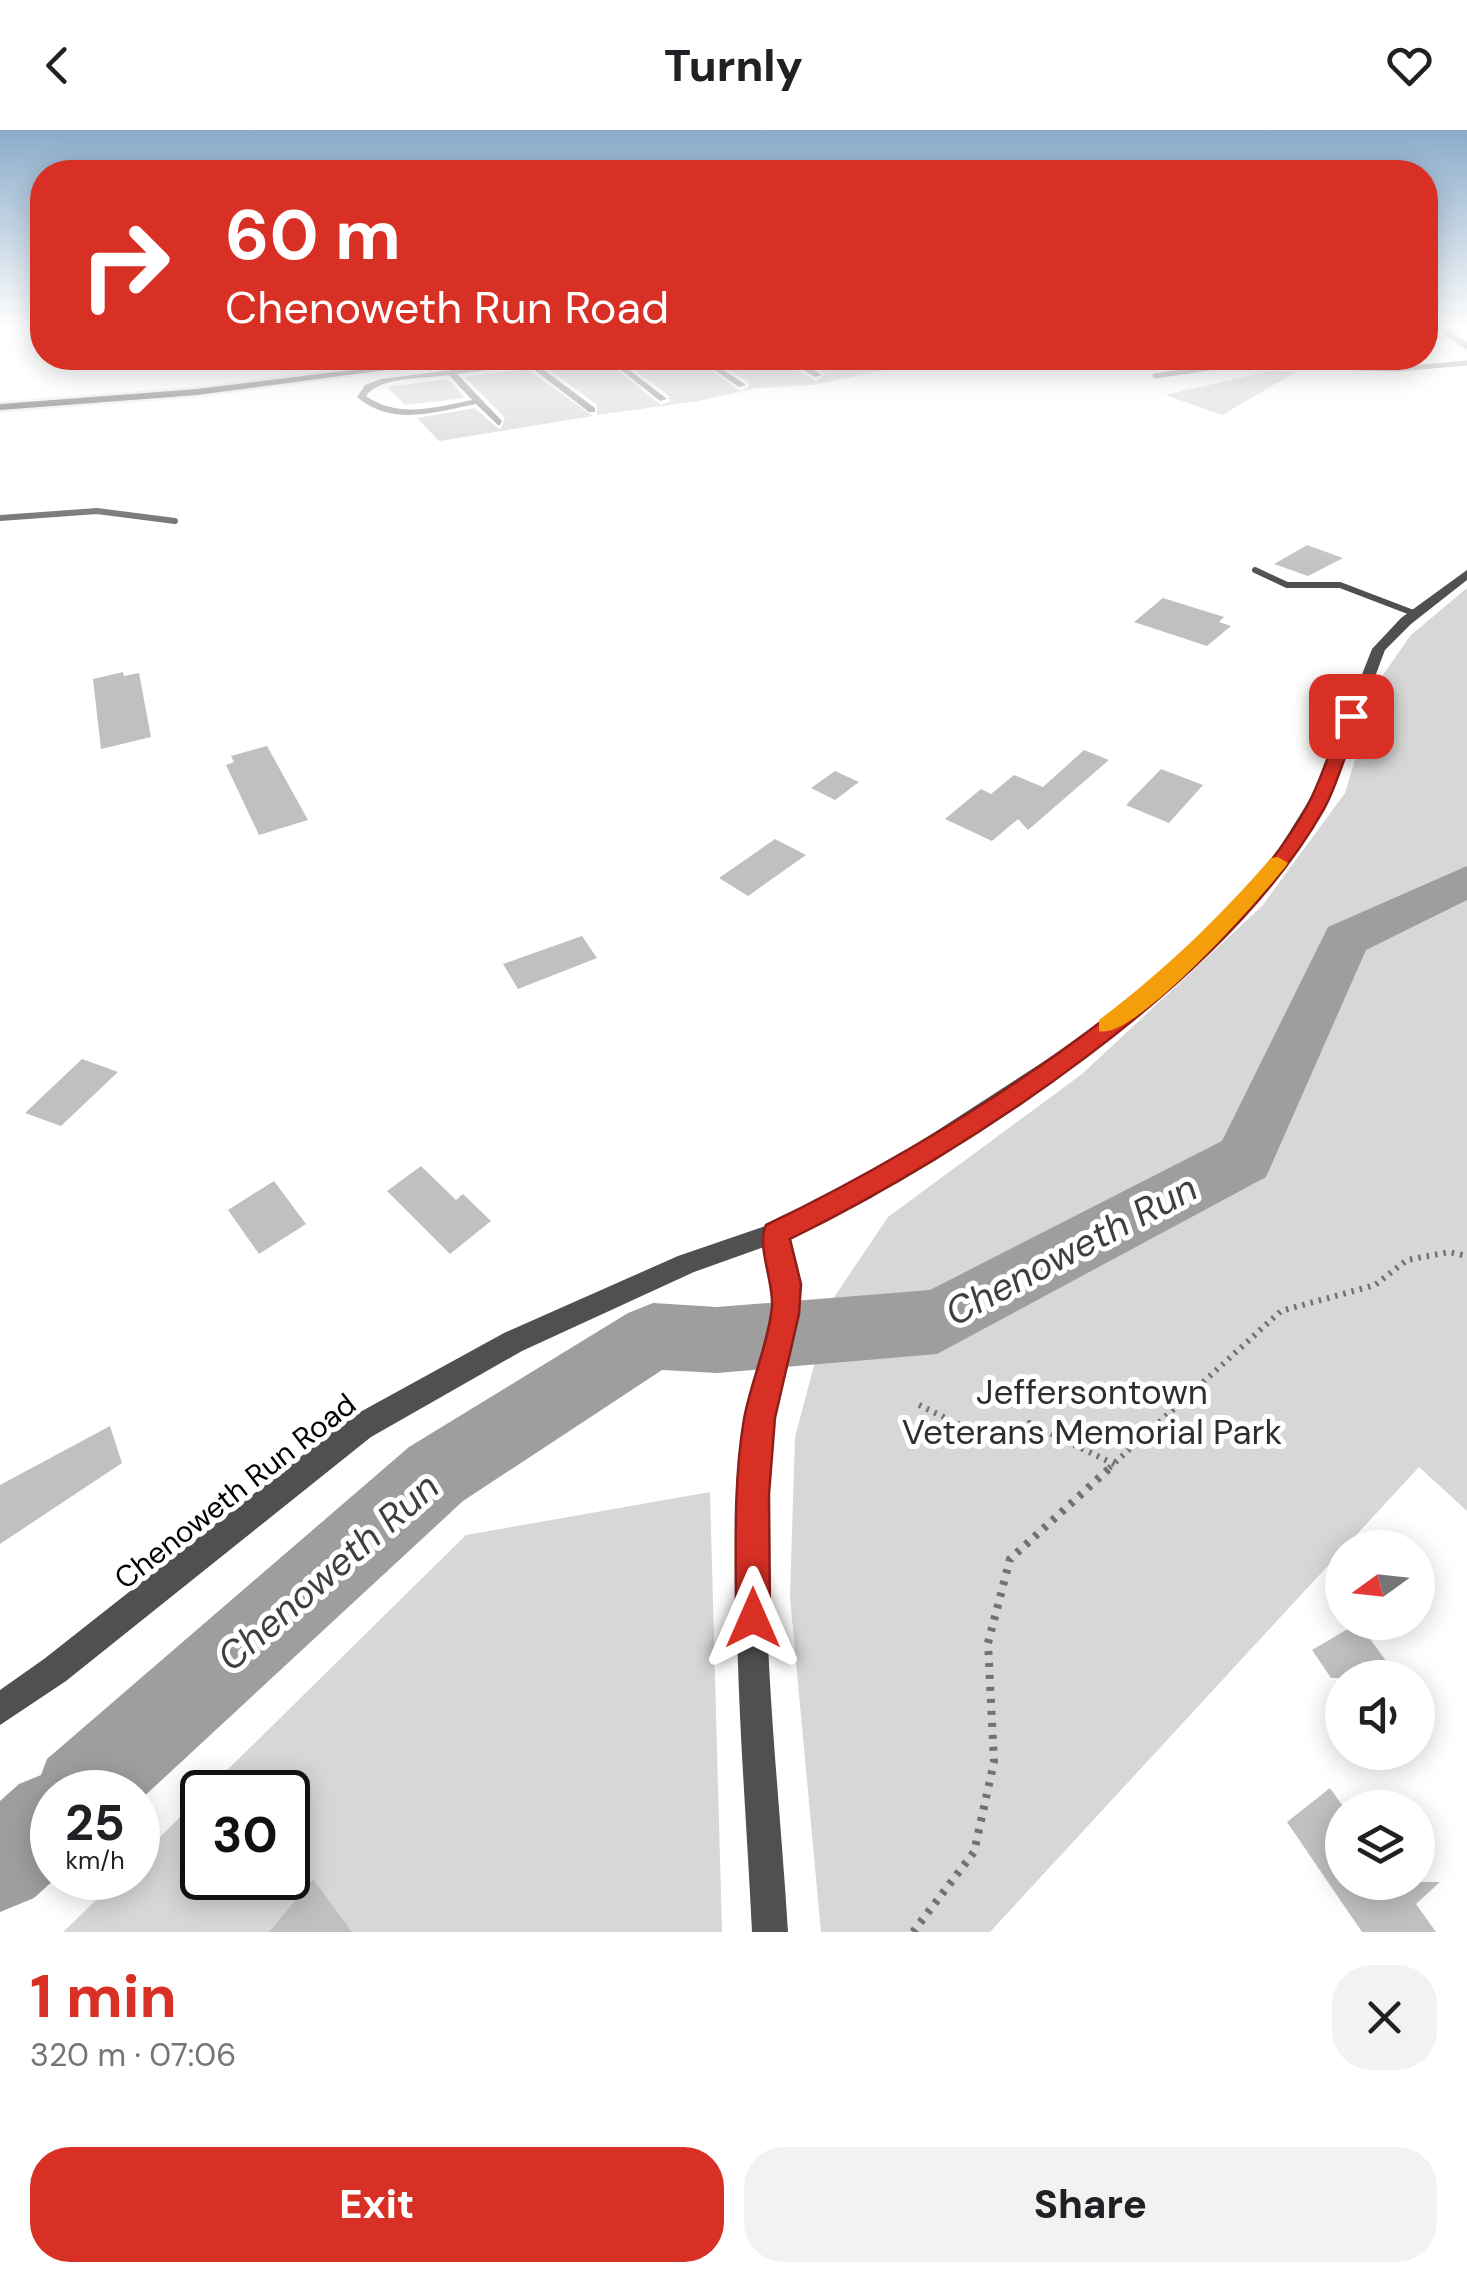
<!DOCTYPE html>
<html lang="en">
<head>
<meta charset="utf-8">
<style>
	:root { --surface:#fff; --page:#f2f2f2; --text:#202124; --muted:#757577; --accent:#d93025 }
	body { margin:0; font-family:"DM Sans",sans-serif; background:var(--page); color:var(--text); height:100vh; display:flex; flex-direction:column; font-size:38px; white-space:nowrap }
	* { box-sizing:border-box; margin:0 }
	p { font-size:32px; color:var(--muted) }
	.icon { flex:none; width:55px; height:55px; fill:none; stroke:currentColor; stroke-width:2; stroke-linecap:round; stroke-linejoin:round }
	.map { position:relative; height:1802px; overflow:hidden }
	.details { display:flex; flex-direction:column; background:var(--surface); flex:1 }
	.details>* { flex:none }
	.hud { position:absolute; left:30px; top:30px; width:1408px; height:210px; border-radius:40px; box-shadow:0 5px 25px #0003; background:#d93025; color:#fff; overflow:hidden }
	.needle { width:65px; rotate:255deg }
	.controls { position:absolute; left:1325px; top:1400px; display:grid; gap:20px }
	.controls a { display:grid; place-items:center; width:110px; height:110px; border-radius:50%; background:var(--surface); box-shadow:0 5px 25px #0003; font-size:50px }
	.speed { position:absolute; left:30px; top:1640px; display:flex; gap:20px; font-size:50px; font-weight:700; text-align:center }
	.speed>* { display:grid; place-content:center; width:130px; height:130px; border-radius:50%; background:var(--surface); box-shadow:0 5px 25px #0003; line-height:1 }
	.speed small { font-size:25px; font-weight:400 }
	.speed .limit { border:5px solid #111; border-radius:15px; background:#fff; color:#111 }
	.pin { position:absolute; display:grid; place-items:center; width:85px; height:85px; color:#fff; margin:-42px; border-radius:20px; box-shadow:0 5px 15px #0006 }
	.me { position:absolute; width:110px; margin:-55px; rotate:0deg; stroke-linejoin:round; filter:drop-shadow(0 0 8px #0008) }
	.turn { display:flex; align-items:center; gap:35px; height:210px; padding:0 30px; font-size:45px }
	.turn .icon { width:130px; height:130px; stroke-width:2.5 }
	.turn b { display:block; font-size:70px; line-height:85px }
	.round { display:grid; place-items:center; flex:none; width:105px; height:105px; border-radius:40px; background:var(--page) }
	.summary { display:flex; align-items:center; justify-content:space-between; height:170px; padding:0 30px }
	h1 { font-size:60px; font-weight:800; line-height:75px; color:var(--accent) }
	.primary-button { display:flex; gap:20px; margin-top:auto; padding:20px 30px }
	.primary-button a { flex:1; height:115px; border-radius:40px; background:var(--accent); color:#fff; font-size:40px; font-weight:800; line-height:115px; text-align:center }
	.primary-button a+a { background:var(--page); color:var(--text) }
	header { display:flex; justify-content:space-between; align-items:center; height:130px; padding:0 30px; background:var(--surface); font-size:45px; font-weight:800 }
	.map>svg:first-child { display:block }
	.green { fill:#d7d7d7 }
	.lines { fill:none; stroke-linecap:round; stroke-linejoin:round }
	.river { fill:#9e9e9e; fill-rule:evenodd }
	.building { fill:#c0c0c0 }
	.primary-casing { stroke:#dbdbdb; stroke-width:5 }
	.path-far1 { stroke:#727272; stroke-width:6; stroke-dasharray:2.5 6; stroke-linecap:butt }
	.path { stroke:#727272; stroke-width:8; stroke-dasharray:4 8; stroke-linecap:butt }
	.service-far1 { stroke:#505050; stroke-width:5 }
	.service { stroke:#505050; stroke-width:6 }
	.minor { fill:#505050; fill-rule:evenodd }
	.primary { fill:#000; fill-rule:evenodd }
	.route { fill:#d93025; stroke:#8d1f18; stroke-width:2.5 }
	.slow { fill:#f59e0b }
	.labels { text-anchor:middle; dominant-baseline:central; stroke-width:10; stroke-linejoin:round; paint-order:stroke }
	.street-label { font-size:30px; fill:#000; stroke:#fff }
	.near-park-label { font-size:35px; fill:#2e2e2e; stroke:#fff }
	.near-water-label { font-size:38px; font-style:italic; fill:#3f3f3f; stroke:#fff }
</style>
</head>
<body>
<header><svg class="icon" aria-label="back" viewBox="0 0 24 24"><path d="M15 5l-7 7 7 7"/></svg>Turnly<svg class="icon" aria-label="heart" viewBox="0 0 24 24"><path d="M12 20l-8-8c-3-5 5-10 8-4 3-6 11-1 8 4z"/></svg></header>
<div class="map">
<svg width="1467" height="1802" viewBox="0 0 1467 1802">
	<rect width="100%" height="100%" fill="#fff"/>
	<path class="green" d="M1467 458V1381L1419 1337 990 1802H821L790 1467 795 1307 831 1172 888 1087 1082 944 1262 776 1345 663 1378 552 1411 505Z
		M710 1362 722 1802H63L119 1748H138V1729L202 1665V1748H288V1662H205L466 1405Z"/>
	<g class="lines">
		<path class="river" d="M1467 736V770L1366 820 1266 1047 937 1224 717 1243 662 1240 463 1371 138 1672V1662H52L56 1748 34 1768 0 1782V1671L19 1654 41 1645 47 1629 409 1317 628 1183 653 1173 717 1177 930 1160 1222 1011 1328 797Z"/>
	</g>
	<path class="building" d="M603 228 661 275 670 271 669 266 619 228H694L740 261 749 257 748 252 712 228 784 233 816 251 826 244 802 229 890 228 892 238 813 255 757 258 698 271 597 285V275L545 236Z
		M527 239 593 286 439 311 417 288 475 278 500 300 505 288 465 247Z
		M1270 241 1296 242 1222 285 1165 265Z
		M448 249 465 268 405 275 387 257Z
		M1307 415 1343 428 1308 446 1274 434Z
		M1163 468 1224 487 1219 492 1231 496 1207 516 1134 492Z
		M123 542 124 546 139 543 151 607 101 619 93 549Z
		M267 616 308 690 259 705 226 635 234 632 231 626Z
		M1084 620 1109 630 1028 700 1018 689 992 711 945 689 981 659 991 664 1014 645 1043 657Z
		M1161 639 1203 655 1169 693 1126 675Z
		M835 641 859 652 835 670 811 658Z
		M775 709 806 725 748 766 719 748Z
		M582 806 597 828 518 859 503 834Z
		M82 929 118 942 61 996 25 983Z
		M421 1036 456 1070 463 1064 491 1091 450 1124 387 1061Z
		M274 1051 306 1094 259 1124 228 1080Z
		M110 1296 122 1333 0 1414V1355Z
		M1358 1493 1399 1548H1331L1312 1520Z
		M1330 1658 1342 1675V1752H1440L1416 1774 1436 1802H1362L1287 1692Z
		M313 1749 352 1802H269Z"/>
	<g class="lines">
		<defs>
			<path id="primary" d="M1433 198H1445L1467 212V219Z
				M450 228H475L197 265 0 280V274L197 259Z"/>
		</defs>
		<use href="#primary" class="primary-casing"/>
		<path class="path-far1" d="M919 1275 987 1308 1029 1293 1116 1335
			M1109 1338 1281 1181 1375 1155 1407 1130 1449 1122 1467 1126"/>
		<path class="path" d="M913 1802 974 1722 994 1632 988 1513 1010 1429 1112 1336"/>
		<path class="service-far1" d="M1155 246 1236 234 1398 239 1467 233"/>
		<path class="service" d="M0 388 97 381 175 391
			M1255 440 1287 455H1340L1416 484"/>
		<path class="minor" d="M546 228H564L536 234 595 278V282H589L528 235 457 244 502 291 499 296 476 274C435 282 392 297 357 267L365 255 381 249ZM449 245 472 270C435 277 399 289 366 266 380 246 425 249 449 245Z
			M606 228H614L667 269 660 271Z
			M697 228H706L746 255 739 257Z
			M784 228H793L822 245 815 247Z
			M1467 440V450L1411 494 1385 520 1334 656 1284 737 1228 802 1172 856 1091 920 871 1068 788 1108C810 1173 784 1222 773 1286 769 1310 768 1337 767 1362 761 1508 779 1656 788 1802H752C745 1656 731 1508 739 1362 741 1337 741 1311 746 1286 757 1230 786 1174 767 1116L694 1142 522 1221 371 1307 66 1551 0 1595V1560L44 1529 351 1287 504 1203 678 1126 768 1095 855 1054 1077 910 1158 846 1216 794 1272 730 1318 656 1372 519 1401 488Z"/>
		<use href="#primary" class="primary"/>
	</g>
	<linearGradient id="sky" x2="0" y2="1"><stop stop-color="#8aabca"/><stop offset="0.44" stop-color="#fff"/><stop offset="1" stop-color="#fff" stop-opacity="0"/></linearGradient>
	<rect width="1467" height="450" fill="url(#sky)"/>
	<path class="route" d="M1351 582 1359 586C1348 616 1339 651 1324 679 1226 853 967 1022 790 1109L801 1154 799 1184 775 1288 769 1364 770 1488 765 1500 753 1505 741 1500 736 1488C736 1422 733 1354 744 1289 751 1251 768 1215 772 1177 774 1152 756 1115 766 1095 936 1014 1213 844 1306 678 1322 650 1331 616 1343 586Z"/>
	<path class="slow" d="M1278 727 1288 733C1265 764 1134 912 1099 901V890C1164 841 1218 789 1271 728Z"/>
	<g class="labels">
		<g class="street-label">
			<text transform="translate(235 1361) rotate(-38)">Chenoweth Run Road</text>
		</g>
		<g class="near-park-label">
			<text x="1092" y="1262">Jeffersontown<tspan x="1092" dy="40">Veterans Memorial Park</tspan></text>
		</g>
		<g class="near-water-label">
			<text transform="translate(1071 1120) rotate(-28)">Chenoweth Run</text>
			<text transform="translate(328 1442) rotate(-41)">Chenoweth Run</text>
		</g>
	</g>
</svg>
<div class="controls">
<a><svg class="needle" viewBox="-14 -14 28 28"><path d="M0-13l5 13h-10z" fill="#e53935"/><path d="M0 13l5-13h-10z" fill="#757577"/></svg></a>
<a><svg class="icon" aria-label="sound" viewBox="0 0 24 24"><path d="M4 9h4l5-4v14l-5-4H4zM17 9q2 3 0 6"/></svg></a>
<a><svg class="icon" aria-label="layers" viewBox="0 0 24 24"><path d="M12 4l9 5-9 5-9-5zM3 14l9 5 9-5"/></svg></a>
</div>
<div class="speed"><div>25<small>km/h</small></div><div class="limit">30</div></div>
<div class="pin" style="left:1351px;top:586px;background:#d93025"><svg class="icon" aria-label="arrive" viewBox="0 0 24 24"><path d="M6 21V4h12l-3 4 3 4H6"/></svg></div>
<svg class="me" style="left:753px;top:1488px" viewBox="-20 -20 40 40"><path d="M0-17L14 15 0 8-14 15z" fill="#d93025" stroke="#fff" stroke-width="4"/></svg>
<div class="hud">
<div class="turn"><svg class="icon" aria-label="right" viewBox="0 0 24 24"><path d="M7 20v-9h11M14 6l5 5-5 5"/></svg><div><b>60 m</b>Chenoweth Run Road</div></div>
</div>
</div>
<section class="details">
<div class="summary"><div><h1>1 min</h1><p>320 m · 07:06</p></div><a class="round"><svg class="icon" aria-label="close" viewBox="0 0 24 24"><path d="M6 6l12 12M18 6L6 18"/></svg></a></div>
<div class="primary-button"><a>Exit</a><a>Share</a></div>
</section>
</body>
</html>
